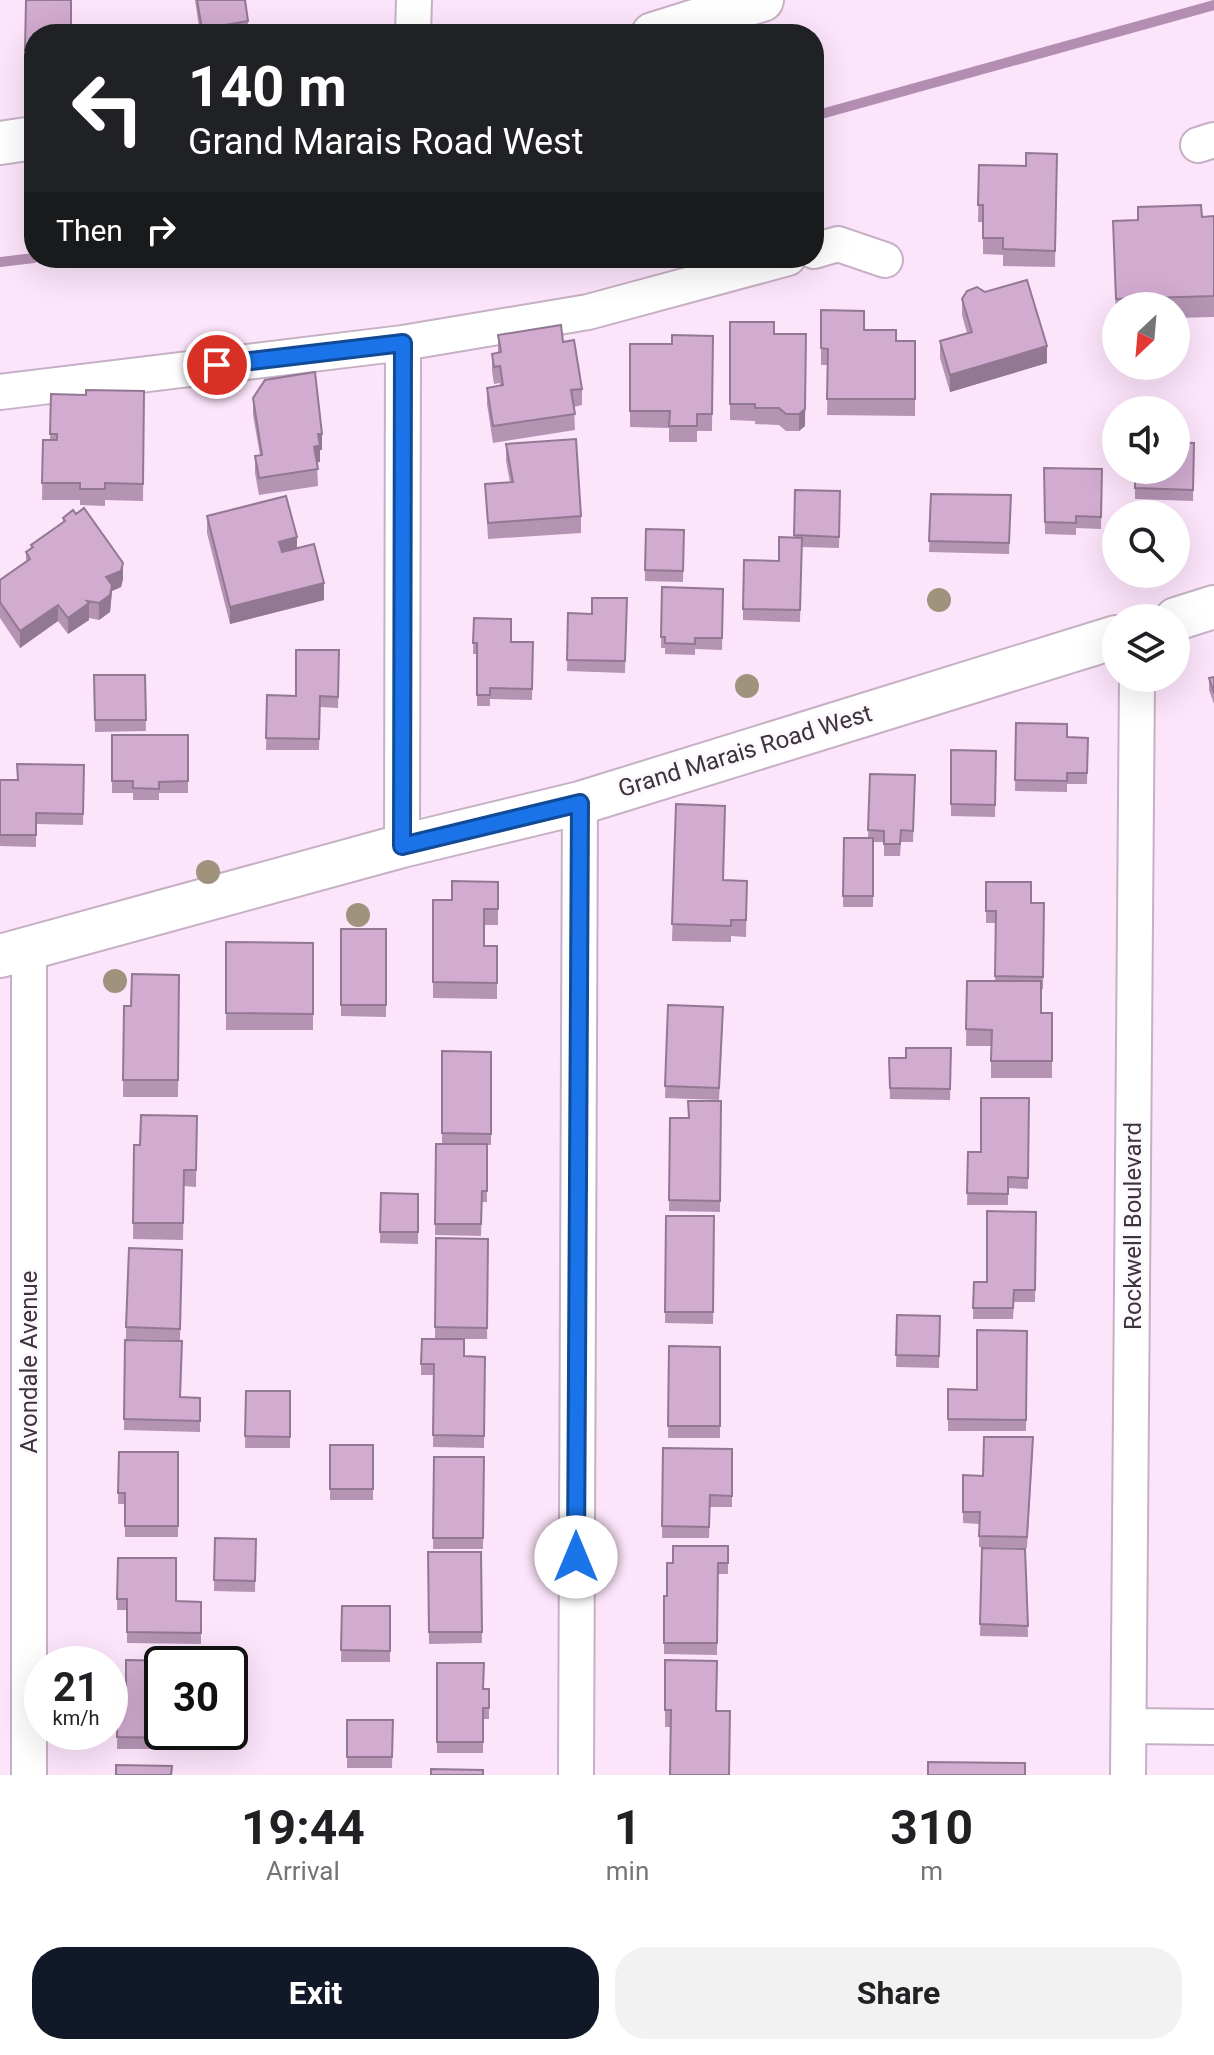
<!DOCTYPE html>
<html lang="en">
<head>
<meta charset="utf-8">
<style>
	:root { --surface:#fff; --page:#f2f2f2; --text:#202124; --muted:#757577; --accent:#111827 }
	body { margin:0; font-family:Roboto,sans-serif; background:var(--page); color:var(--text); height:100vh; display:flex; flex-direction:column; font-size:30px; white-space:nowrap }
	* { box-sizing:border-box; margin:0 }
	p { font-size:26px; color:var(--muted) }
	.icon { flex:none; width:44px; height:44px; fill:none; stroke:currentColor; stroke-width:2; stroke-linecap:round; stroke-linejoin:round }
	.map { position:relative; height:1775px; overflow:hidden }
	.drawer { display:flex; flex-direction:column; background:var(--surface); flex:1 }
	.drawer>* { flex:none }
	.top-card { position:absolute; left:24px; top:24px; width:800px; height:244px; border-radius:32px; box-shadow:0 8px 32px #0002; background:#202124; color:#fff; overflow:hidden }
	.needle { width:52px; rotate:206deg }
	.tools { position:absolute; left:1102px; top:292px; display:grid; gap:16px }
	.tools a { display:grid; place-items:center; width:88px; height:88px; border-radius:50%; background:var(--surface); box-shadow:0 8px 32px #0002; font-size:40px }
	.speed { position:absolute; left:24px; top:1646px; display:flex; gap:16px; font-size:40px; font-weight:700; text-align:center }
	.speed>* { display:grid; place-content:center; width:104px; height:104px; border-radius:50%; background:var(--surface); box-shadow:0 8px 32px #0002; line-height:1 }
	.speed small { font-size:20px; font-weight:400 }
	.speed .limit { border:4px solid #111; border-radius:12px; background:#fff; color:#111 }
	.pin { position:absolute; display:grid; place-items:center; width:68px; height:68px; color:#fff; margin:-34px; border:4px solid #fff; border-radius:50%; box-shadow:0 2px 8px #0007 }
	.me { position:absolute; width:88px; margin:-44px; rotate:0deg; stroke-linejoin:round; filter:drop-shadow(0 0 6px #0008) }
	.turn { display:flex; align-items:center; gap:28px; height:168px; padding:0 32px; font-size:36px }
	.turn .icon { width:104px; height:104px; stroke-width:2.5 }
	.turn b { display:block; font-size:56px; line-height:68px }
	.then { display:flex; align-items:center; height:76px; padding:0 32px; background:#0003; gap:16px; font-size:30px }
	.eta { display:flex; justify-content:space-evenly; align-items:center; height:136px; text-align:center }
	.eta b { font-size:48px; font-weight:700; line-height:56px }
	.cta { display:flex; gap:16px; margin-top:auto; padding:16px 32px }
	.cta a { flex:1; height:92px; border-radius:32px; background:var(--accent); color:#fff; font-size:32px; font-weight:700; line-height:92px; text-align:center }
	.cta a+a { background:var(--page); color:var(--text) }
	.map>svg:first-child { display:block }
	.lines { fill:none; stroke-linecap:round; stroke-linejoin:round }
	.stream { stroke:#b48eb2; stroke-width:10 }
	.minor-casing { stroke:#c6b0c5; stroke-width:38 }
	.tertiary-casing { stroke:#c6b0c5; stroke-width:46 }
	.minor { stroke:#fff; stroke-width:34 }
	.tertiary { stroke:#fff; stroke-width:42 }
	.tree { fill:#a0937d }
	.wall { fill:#b493b3 }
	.shaded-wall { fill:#927892 }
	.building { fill:#d1abd0; stroke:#927892; stroke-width:2 }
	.route-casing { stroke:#114b97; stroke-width:20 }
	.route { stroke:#1a73e8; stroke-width:14 }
	.labels { text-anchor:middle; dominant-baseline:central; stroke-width:6; stroke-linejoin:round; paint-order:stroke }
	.street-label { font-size:24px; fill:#3c333b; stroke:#fdf8fd }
</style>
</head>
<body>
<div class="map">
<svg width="1214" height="1775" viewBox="0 0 1214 1775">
	<rect width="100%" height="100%" fill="#fce4fa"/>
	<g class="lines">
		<path class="stream" d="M814 116 1214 5
			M0 262 34 258"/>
		<defs>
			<path id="minor" d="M413 34 414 0
				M1198 145 1214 140
				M814 251 838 244 885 260
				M0 392 403 343 588 312 788 258
				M402 846 403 343
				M1129 1726 1214 1727
				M29 1775V949
				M576 1775 580 803
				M1128 1775 1137 678"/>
			<path id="tertiary" d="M653 34 762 0
				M0 143 34 138
				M1176 619 1214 607
				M0 956 402 846 580 803 1116 637"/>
		</defs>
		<use href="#minor" class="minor-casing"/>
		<use href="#tertiary" class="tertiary-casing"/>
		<use href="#minor" class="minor"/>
		<use href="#tertiary" class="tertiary"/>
	</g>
	<g class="tree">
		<circle cx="939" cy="600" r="12"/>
		<circle cx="747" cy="686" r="12"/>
		<circle cx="208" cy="872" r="12"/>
		<circle cx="358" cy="915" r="12"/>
		<circle cx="115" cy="981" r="12"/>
	</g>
	<path class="wall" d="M26 0 34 34V62H25Z
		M195 0H245L248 21V33L239 34H200Z
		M1057 154 1055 267 1003 266V255L983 254V222H978L979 165 1026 166Z
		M1214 216V317L1176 318V306H1116V320L1113 221Z
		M962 299 1047 363 950 392 940 358V341L967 333 962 315Z
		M821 310 864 330 896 341H915V416L827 415 828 365H821Z
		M730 322 774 334 805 426 799 431H786L779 425 755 424V421L730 420Z
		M498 335 563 342 582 389V405L574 407 575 430 493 443 487 404V388L500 386V383L494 384 492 371V354L498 353Z
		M713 336 712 431H697V442H669V428L630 427V344H672Z
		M144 391 143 501 105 500V506L80 505V500H42L43 440H50L51 394 86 395Z
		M253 398 322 450H320V462H317L318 486 259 495 255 473V456L260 455 253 415Z
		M1194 443 1193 501 1135 499V470Z
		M506 444 581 516V533L488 539 485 484 510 482 506 461Z
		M1044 468 1102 469 1101 529 1076 528V535L1045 534Z
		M795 490 840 491 839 548 802 547 800 622 743 620V609L779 561 794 538Z
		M931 494 1011 495 1009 554 929 552Z
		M207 516 297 548 324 600 230 624 207 533Z
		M63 518 123 579 121 587 112 591 110 612 99 620 89 618V620L68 634 58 621 20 648 0 618V580L26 562V552L31 549V545L63 522Z
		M684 530 683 582 645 581V570Z
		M662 587 723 589 722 650 695 649V655L665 654V648H661Z
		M627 598 625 673 567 671 568 613 592 614Z
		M474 618 511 642H533L532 700 490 699V706H477V654H473Z
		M339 650 338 708 320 707 319 750H266L267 695 296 696Z
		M94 675H145L146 731 95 732Z
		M1214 677V704L1209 690V678Z
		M1016 723 1067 737 1088 738 1087 784H1067V792L1015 791Z
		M112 735H188V793H159V800H133V793H112Z
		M951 750 996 751 995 817 951 816Z
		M84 765 83 825 36 824V847L0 846V780H17Z
		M870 774 915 775 913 842H901L900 856H884V842H873V907H843L844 838H868Z
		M676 804 724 880 747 881 746 937 731 936V942L672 941Z
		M498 882V925H484V946H497V999L433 998V900H452Z
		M986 882 1031 903H1044L1043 989H1041V1013H1052V1078H991V1046H966L967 981H995L996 923H986Z
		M341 929H386V1017L341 1016Z
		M226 942 313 943V1030H226Z
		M179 975 178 1097H123L124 1006H131Z
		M668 1005 723 1019 719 1100 665 1098Z
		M951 1048 950 1100 890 1099 889 1058H906Z
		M442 1051 491 1052V1145H487V1202H482L481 1236 435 1235 436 1144H442Z
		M1029 1098 1028 1189 1008 1188V1205H967L968 1152H981Z
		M721 1101 720 1212 669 1211 670 1118H689Z
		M197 1116 196 1187 184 1186 183 1240 133 1239 134 1145H140Z
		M381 1193 418 1194V1244L380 1243Z
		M1036 1212 1035 1302H1014L1013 1319H973L974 1282H987Z
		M666 1216H714L713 1324 665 1323Z
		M436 1238 488 1239 487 1339H464V1356L485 1357 484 1448 433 1447 434 1375H421V1364L435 1339Z
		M182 1250 180 1340 126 1339V1327Z
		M897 1315 940 1316 939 1368 896 1367Z
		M1027 1331 1026 1431H948V1389L977 1390Z
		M125 1340 180 1397 200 1398V1432L124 1430Z
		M669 1346 720 1347V1438H668Z
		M246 1391H290V1448H245Z
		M330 1445H373V1500H330Z
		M663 1448 732 1449V1507H710L709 1538H662Z
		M1033 1449 1027 1548 979 1547V1524L963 1523V1475L983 1476Z
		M119 1452H178V1537H125V1504H118Z
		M434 1457H484L483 1549H433Z
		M215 1538 256 1539 255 1592 214 1591Z
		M728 1546V1574H718L717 1655 664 1654V1596H667L673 1563Z
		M982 1548 1025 1549 1028 1637 980 1636Z
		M428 1552H481L482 1643 429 1644Z
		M118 1558 176 1601 201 1602V1644L127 1643V1610H117Z
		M342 1606H390V1662H341Z
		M665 1660 717 1661 671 1727H665Z
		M437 1663 483 1689 489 1701V1719H483V1753H437Z
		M118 1695H126L174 1732V1749H117Z
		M347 1720H393L392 1768H347Z"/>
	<path class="shaded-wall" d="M1047 346V363L950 392V375Z
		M806 351 805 426 799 431V414Z
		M318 434H322V450H320V462L314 463V447Z
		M297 537V554L279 558V542Z
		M123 563V579L121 587 112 591 110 612 99 620V603L106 577Z
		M324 583V600L230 624V607Z
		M89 603V620L68 634V618Z
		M58 605V621L20 648V631Z"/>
	<path class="building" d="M26 0H71V34H34V50H25Z
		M197 0H245L248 21 202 29Z
		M1026 153 1057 154 1055 251 1003 249V238H983V205H978L979 165 1026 166Z
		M1201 205 1202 217 1214 216V296L1116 299 1113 221 1138 220V207Z
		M1027 280 1047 346 950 375 940 341 972 332 962 299 967 291 977 287 985 292Z
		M821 310 864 311V330H896V341H915V399H827L828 349 821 348Z
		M730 322H774V334H806L805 409 799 414H786L779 408H755V404H730Z
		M561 325 563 342 574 340 582 389 571 390 575 414 493 426 487 388 503 385 500 366 494 367 492 354 501 352 498 335Z
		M672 335 713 336 712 414H697V426H669L670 411H630V344H672Z
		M315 372 322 434H318L320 445 314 447 318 469 259 478 255 456 262 455 253 398 265 380Z
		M86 390 144 391 143 484 105 483V489H80V483H42L43 440H57V434H50L51 394 86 395Z
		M576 439 581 516 488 523 485 484 513 482 506 444Z
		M1176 442 1194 443 1193 490 1135 488V470H1176Z
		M1044 468 1102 469 1101 517 1076 516V523L1045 522Z
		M795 490 840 491 839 537 794 535Z
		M931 494 1011 495 1009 543 929 541Z
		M286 496 297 537 279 542 282 552 314 544 324 583 230 607 207 516Z
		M84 508 123 563 121 571 106 577 112 585 110 595 99 603 87 601 89 603 68 618 58 605 20 631 0 602V580L30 559 26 552 33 547 31 545 65 521 63 518 73 510 76 514Z
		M646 529 684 530 683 571 645 570Z
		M779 537 802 538 800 610 743 609 744 560 779 561Z
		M662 587 723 589 722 638H695V644L665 643V637H661Z
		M592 598H627L625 661 567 660 568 613 592 614Z
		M474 618 511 619V642H533L532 689 490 688V695H477V643H473Z
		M296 650H339L338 697 320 696 319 739 266 738 267 695 296 696Z
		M94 675H145L146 720H95Z
		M1214 677V693L1209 678Z
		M1016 723 1067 724V737L1088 738 1087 773H1067V781L1015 780Z
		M112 735H188V781L159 782V789L133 788V781H112Z
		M951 750 996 751 995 805 951 804Z
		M17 764 84 765 83 814 36 813V835H0V780H18Z
		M870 774 915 775 913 831 901 830 900 844H884V831L868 830Z
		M676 804 725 806 723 880 747 881 746 920H731V926L672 924Z
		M844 838H873V896H843Z
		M452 881 498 882V909H484V946H497V983L433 982V900H452Z
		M986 882H1031V903H1044L1043 977 995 976 996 911H986Z
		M341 929H386V1005H341Z
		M226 942 313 943V1014L226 1013Z
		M132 974 179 975 178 1080H123L124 1006H131Z
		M967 981H1041V1013H1052V1061H991L992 1030 966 1029Z
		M668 1005 723 1007 719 1088 665 1086Z
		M906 1048H951L950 1089 890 1088 889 1058H906Z
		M442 1051 491 1052V1134L442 1133Z
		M981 1098H1029L1028 1178 1008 1177V1194L967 1193 968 1152H981Z
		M688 1101H721L720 1201 669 1200 670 1118H689Z
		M141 1115 197 1116 196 1170H184L183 1223H133L134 1145H140Z
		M436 1144H487V1191H482L481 1224H435Z
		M381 1193 418 1194V1232H380Z
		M987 1211 1036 1212 1035 1290H1014L1013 1308H973L974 1282H987Z
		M666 1216H714L713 1312H665Z
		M436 1238 488 1239 487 1328 435 1327Z
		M129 1248 182 1250 180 1329 126 1327Z
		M897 1315 940 1316 939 1356 896 1355Z
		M977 1330 1027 1331 1026 1420 948 1419V1389L977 1390Z
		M422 1339H464V1356L485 1357 484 1436 433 1435 434 1364H421Z
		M125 1340 182 1341 180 1397 200 1398V1421L124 1419Z
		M669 1346 720 1347V1426H668Z
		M246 1391H290V1437L245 1436Z
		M984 1437H1033L1027 1537 979 1536 980 1512H963V1475L983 1476Z
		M330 1445H373V1489H330Z
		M663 1448 732 1449V1496L710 1495 709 1527 662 1526Z
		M119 1452H178V1526H125V1493H118Z
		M434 1457H484L483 1538H433Z
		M215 1538 256 1539 255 1581 214 1580Z
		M673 1546H728V1563H718L717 1643H664V1596H667V1563H673Z
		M982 1548 1025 1549 1028 1626 980 1624Z
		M428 1552H481L482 1632H429Z
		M118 1558H176V1601L201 1602V1633L127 1632V1599H117Z
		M342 1606H390V1651L341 1650Z
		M126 1660 176 1661V1664H162V1732H174V1738L117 1737 118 1695H126Z
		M665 1660 717 1661 716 1711H730L729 1775H670L671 1710H665Z
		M437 1663H484L483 1689H489V1708H483V1742H437Z
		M347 1720H393L392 1757H347Z
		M928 1762 1025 1763V1775H928Z
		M116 1765 172 1766 171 1775H116Z
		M431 1769 483 1770V1775H431Z"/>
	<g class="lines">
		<defs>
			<path id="route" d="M217 365 403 343 402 846 580 803 576 1557"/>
		</defs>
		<use href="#route" class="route-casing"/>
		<use href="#route" class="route"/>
	</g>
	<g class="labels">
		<g class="street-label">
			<text transform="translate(745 751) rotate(-17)">Grand Marais Road West</text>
			<text transform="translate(1133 1226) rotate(-90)">Rockwell Boulevard</text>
			<text transform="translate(29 1362) rotate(-90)">Avondale Avenue</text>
		</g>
	</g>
</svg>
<div class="tools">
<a><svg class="needle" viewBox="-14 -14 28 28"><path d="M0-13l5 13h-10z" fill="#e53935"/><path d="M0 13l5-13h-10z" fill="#757577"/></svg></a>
<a><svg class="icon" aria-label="sound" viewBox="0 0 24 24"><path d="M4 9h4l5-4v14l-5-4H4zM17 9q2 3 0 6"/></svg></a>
<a><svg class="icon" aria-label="search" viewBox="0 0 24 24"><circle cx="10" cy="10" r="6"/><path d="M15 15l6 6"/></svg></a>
<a><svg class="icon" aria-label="layers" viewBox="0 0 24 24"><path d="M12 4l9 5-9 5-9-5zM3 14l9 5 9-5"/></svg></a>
</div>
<div class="speed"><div>21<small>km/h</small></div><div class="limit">30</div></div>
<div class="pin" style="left:217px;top:365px;background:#d93025"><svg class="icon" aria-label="arrive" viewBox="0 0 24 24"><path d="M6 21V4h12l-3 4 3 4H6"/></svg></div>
<svg class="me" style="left:576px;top:1557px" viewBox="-20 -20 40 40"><circle r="19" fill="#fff"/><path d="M0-13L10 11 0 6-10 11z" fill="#1a73e8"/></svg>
<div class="top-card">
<div class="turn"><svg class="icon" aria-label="left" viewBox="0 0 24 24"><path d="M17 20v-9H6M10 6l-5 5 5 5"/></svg><div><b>140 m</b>Grand Marais Road West</div></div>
<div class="then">Then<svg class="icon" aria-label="right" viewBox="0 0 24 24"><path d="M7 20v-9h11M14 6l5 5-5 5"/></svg></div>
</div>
</div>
<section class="drawer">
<div class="eta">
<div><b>19:44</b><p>Arrival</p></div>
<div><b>1</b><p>min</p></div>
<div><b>310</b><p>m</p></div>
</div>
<div class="cta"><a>Exit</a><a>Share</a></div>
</section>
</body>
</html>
